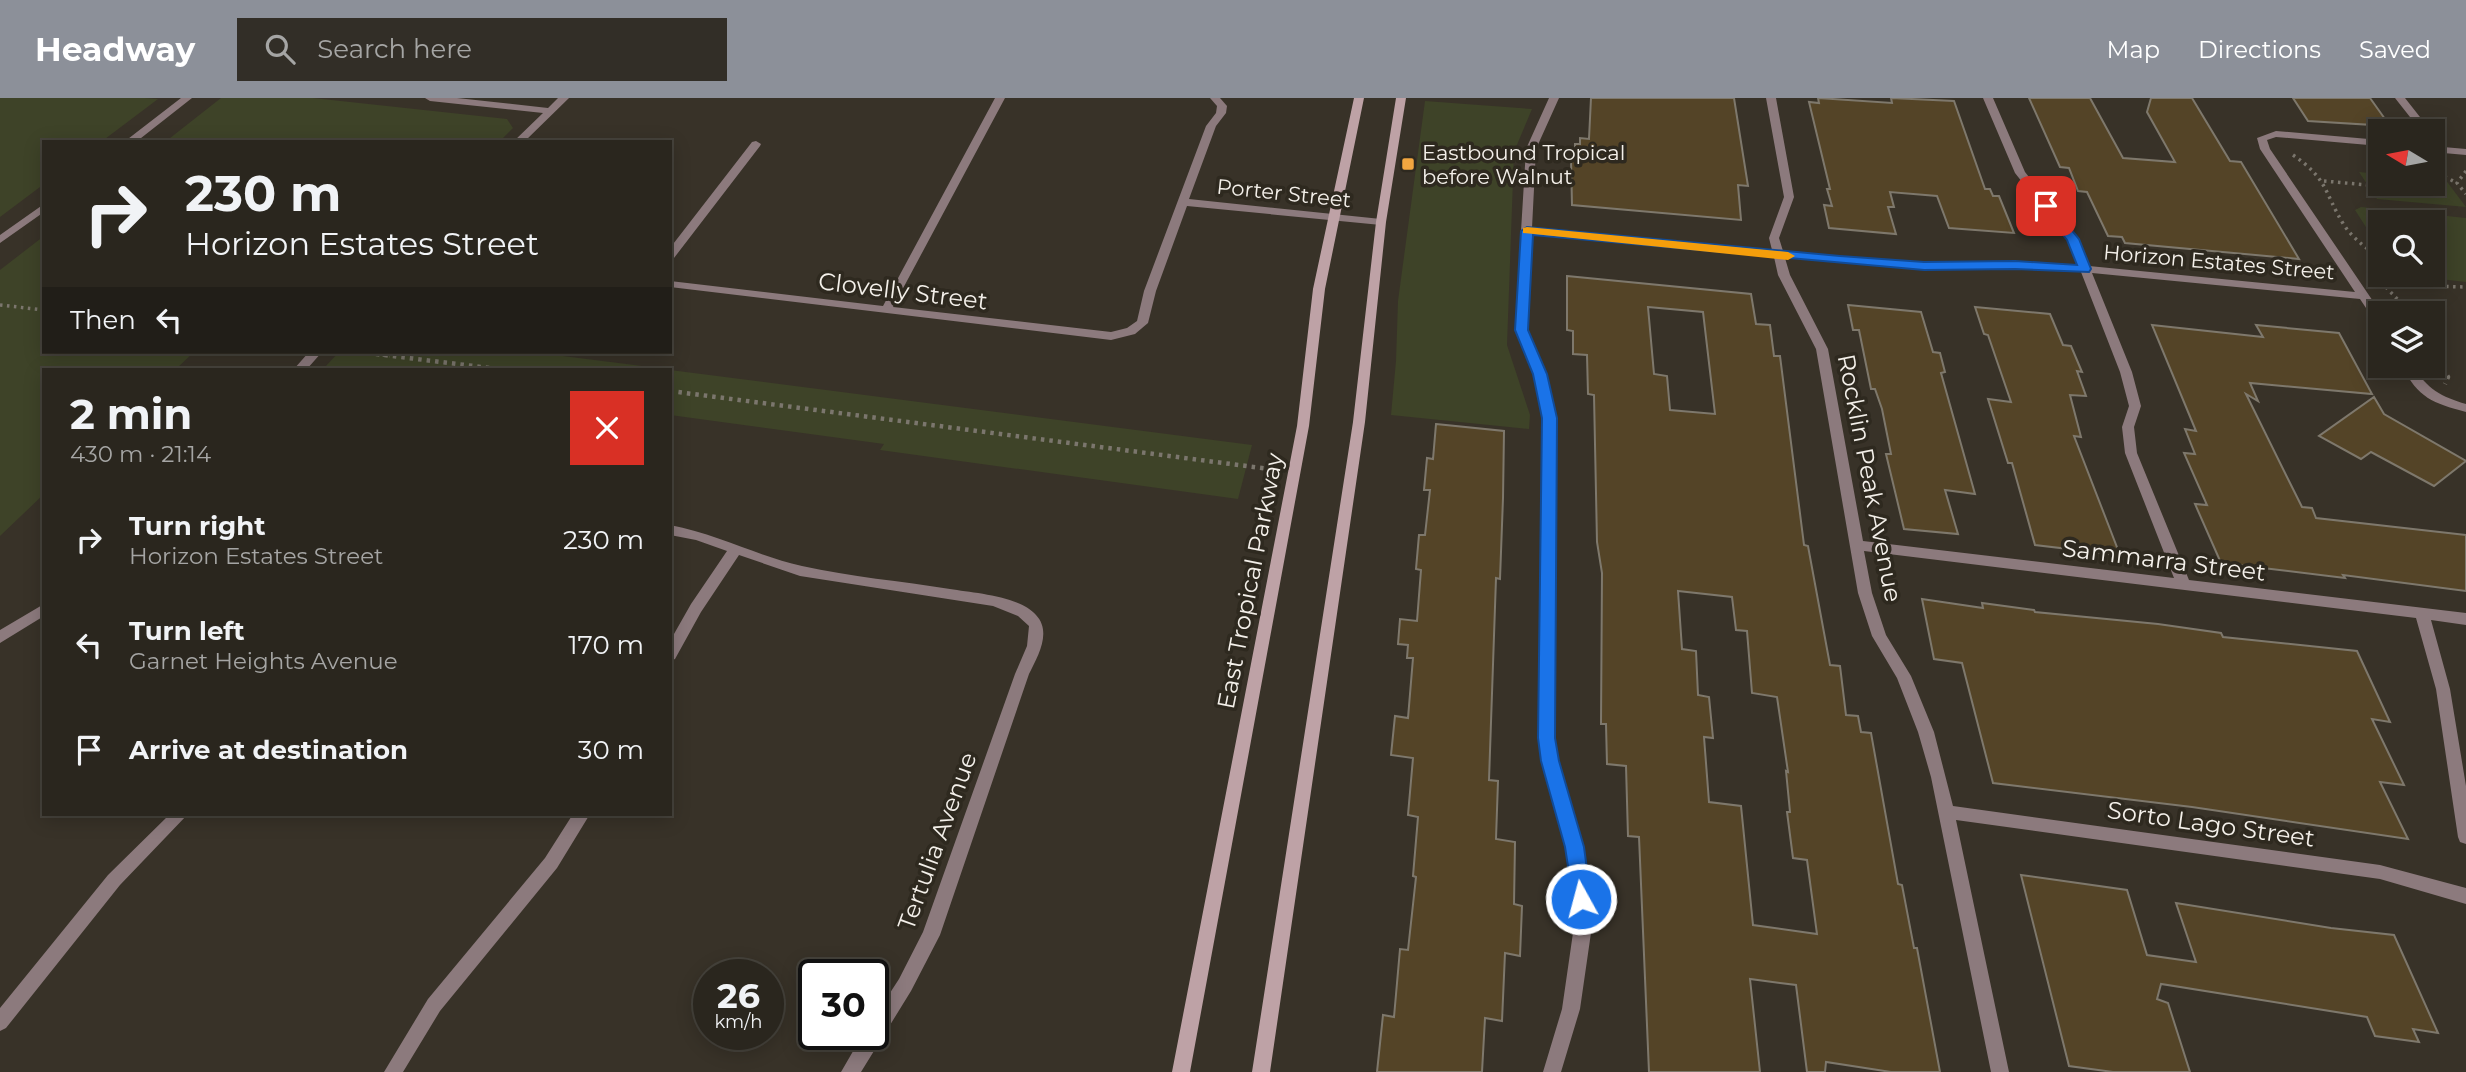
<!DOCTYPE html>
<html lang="en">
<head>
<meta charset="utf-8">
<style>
	:root { --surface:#2a261e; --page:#322e27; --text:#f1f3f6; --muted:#a5a5a4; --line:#46433c; --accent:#8c9099 }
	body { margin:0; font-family:Montserrat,sans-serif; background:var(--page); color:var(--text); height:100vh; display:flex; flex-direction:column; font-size:26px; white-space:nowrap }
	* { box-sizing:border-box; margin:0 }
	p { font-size:23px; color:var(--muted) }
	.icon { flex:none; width:38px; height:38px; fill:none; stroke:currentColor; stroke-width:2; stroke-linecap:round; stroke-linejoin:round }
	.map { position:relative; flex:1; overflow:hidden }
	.panel { position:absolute; left:42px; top:270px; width:630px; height:448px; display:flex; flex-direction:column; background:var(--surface); border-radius:0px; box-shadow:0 4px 18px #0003,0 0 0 2px var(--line) }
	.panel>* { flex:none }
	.guide { position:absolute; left:42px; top:42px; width:630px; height:214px; border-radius:0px; box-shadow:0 4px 18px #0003,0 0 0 2px var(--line); background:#2a261e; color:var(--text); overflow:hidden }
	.needle { width:46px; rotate:280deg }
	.fabs { position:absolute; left:2368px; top:21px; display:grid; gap:14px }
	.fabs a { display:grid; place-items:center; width:77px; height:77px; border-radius:0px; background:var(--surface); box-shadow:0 4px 18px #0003,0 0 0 2px var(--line); font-size:35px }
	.speed { position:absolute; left:693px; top:861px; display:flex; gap:14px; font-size:35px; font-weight:700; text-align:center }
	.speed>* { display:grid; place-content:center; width:91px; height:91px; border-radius:50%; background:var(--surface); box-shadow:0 4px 18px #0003,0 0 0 2px var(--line); line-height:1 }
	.speed small { font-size:18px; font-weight:400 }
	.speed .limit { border:4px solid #111; border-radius:10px; background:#fff; color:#111 }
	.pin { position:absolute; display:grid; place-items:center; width:60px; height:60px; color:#fff; margin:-30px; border-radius:14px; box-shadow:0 4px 10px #0006 }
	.me { position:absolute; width:77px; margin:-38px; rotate:353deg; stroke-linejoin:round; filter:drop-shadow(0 0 5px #0008) }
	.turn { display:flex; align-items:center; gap:24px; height:147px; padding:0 28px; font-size:32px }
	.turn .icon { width:91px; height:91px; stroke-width:2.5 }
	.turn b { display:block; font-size:49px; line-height:60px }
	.then { display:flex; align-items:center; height:66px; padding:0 28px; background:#0003; gap:14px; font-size:26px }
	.round { display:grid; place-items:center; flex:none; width:74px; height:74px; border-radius:0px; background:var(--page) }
	.overview { display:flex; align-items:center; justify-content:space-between; height:119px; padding:0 28px }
	h1 { font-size:42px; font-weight:700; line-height:52px }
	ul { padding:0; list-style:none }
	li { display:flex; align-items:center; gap:21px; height:105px; padding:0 28px }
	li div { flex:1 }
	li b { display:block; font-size:26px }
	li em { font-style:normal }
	header { display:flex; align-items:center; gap:42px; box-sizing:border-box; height:98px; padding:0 35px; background:var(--accent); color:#fff }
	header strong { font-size:33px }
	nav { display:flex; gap:38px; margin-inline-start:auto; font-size:24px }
	.search { width:490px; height:63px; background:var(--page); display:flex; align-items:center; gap:18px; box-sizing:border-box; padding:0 24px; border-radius:0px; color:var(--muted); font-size:26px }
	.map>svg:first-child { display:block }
	.green { fill:#3e4328 }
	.building { fill:#544427; stroke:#7e786c; stroke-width:2; fill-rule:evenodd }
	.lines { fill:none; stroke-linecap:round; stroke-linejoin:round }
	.path-far1 { stroke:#7b766d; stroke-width:3.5; stroke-dasharray:2.5 4.5; stroke-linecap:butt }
	.path { stroke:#7b766d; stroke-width:4.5; stroke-dasharray:3.5 5; stroke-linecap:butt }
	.minor { fill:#8c7a7d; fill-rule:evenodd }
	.tertiary { fill:#8c7a7d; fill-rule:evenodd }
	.secondary { fill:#bea2a6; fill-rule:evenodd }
	.route { fill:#1a73e8; stroke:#114b97; stroke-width:2 }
	.slow { fill:#f59e0b }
	.poi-dot { fill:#f1a640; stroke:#2e291f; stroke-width:2.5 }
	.labels { text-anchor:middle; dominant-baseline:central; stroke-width:7; stroke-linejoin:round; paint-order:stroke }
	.far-poi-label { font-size:21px; fill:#f4f0ea; stroke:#2e291f; text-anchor:start }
	.far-street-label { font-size:21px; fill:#f4f0ea; stroke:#2e291f }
	.street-label { font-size:24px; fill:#f4f0ea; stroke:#2e291f }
</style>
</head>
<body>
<header>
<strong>Headway</strong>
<div class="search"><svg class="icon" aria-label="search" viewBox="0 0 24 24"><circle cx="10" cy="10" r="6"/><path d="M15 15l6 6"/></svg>Search here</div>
<nav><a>Map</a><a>Directions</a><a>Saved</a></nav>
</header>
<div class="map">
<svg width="2466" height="974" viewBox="0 0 2466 974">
	<rect width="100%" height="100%" fill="#383228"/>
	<path class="green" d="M0 0H145L158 1 101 44H44V86L0 119Z
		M221 0H313L507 21 513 30 499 44H165Z
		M1425 3 1532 11 1514 54 1507 247 1530 317 1529 331 1391 317 1396 263 1398 203Z
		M2359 74 2380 76V86H2432L2433 80 2445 81 2466 109 2377 101Z
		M2361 109 2466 120V184L2404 177H2432V124H2380V151L2355 112Z
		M44 138V254H194L176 271H44V396L0 438V172Z
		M339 254H531L666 271H343L325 269Z
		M670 272 1252 347 1238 401 880 352 884 346 670 317Z"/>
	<path class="building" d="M1591 0H1734L1748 88 1738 87 1741 122 1572 107 1571 61H1575V46H1580V40L1589 41Z
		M1818 0 1892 5 1891 0 1954 3 1985 91H1990L1993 98H1999L2014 135 1949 130 1937 98 1890 94 1894 109H1888L1896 136 1829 130 1824 107 1832 108 1827 91H1830L1809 4 1819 5Z
		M2029 0H2090L2123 60 2175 64 2147 14 2151 0H2192L2230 63 2241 64 2299 161 2125 145 2122 139 2108 138 2087 94 2078 93 2069 70 2060 69Z
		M2293 0H2370L2390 28 2308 23Z
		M1567 178 1751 196 1756 226 1770 227 1774 258H1780L1804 447 1808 448 1830 567 1840 568 1846 617 1858 618 1861 634 1871 635 1898 786 1902 787 1914 850H1917L1940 974H1891L1826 964 1825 974H1807L1796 887 1750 881 1760 974H1649L1639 739 1628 738 1626 668 1607 666 1606 626H1601L1602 475 1597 444 1594 297 1588 296 1587 257 1573 256V233L1567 232ZM1648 209 1703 214 1715 316 1670 312 1667 278 1654 276ZM1678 493 1732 499 1736 532 1747 533 1752 595 1777 599 1788 674 1786 673 1790 714H1787L1793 760 1807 762 1817 836 1753 827 1741 708 1709 704 1704 639 1713 640 1709 599 1698 597 1696 553 1682 551Z
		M1848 207 1921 214 1933 254 1940 255 1945 274 1941 275 1975 396 1945 392 1958 436 1904 431 1886 356H1891L1882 311 1875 291H1871L1859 232H1853Z
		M1975 209 2050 216 2063 247 2071 248 2082 274 2077 273 2086 298 2070 297 2081 339 2074 338 2120 457 2035 447 2012 365H2008L1988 301 2011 304 1988 237 1984 236Z
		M2152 227 2263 239 2256 227 2339 235 2372 296 2250 285 2258 303 2246 296 2288 381 2302 409 2312 410 2316 420 2466 437V493L2343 477 2345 480 2221 465 2195 406 2207 407 2184 355 2195 356 2185 331 2196 333Z
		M2374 299 2384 316 2466 363 2434 388 2371 354 2361 361 2319 338Z
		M1436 326 1504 333 1503 400 1500 481 1496 480 1489 682 1498 683 1496 741 1515 744 1514 806 1522 808 1520 858 1505 855 1502 923 1485 920 1482 974H1377L1383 917 1394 919 1400 851 1408 852 1416 779 1413 778 1418 719 1408 717 1413 660 1391 657 1395 618 1408 620 1413 560H1407L1408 547 1398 546 1400 521 1417 523 1421 472 1416 471 1419 437H1425L1430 392H1424L1427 360 1433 361Z
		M1922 501 1983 510 1982 505 2034 512 2035 514 2158 526 2221 535 2223 539 2357 553 2390 624 2372 621 2404 687 2380 684 2408 741 2192 709 1993 685 1962 565 1934 561Z
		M2021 777 2127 792 2147 857 2196 864 2176 805 2331 830 2394 837 2438 935 2413 931 2419 944 2375 938 2367 919 2161 886 2157 901 2168 905 2190 974H2113L2069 968Z"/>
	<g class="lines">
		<path class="path-far1" d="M2293 57C2329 82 2323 93 2344 127 2353 141 2367 150 2380 161
			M2432 72 2457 85
			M2466 73 2457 85 2466 96
			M2324 83 2368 87
			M2391 180 2425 188 2466 189
			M2381 184 2402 206 2403 215H2400
			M0 207 44 212
			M2432 253 2435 258
			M362 254 390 258"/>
		<path class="path" d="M376 256 498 271
			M2434 256 2448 279 2445 286
			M670 293 1277 372"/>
		<path class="minor" d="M425 0H457L548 10 558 0H569L524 44H513L543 15 430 3Z
			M995 0H1005L893 209 1111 234 1127 230 1137 223 1144 193 1206 28 1216 15 1217 8 1210 0H1220L1227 8 1226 15 1216 28 1189 101 1381 121 1386 124 1381 127 1187 108 1156 193 1148 225 1135 236 1111 242 670 189V183L883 208Z
			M1549 0H1559L1536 51 1532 130 1772 152 1769 140 1784 99 1766 0H1776L1794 99 1779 140 1783 153 1924 165 2015 164 2078 167 2068 142 2015 75 1983 0H1993L2025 74 2078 141 2089 168 2355 194 2260 51 2257 40 2276 33 2380 42V48L2276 39 2267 42 2270 51 2381 215 2380 226 2376 225 2360 201 2092 175 2132 274 2141 308 2134 329 2137 355 2189 482 2466 515V527L2431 522 2450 591 2466 688V746L2460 744 2458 739 2436 591 2416 520 1864 453 1872 495 1886 537 1911 578 1934 634 1953 708 2380 767 2466 790V806L2380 781 1956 722 2009 974H1991L1931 679 1918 634 1897 580 1872 538 1858 495 1816 251 1778 177 1774 159 1532 137 1527 232 1546 276 1555 320 1554 640 1558 663 1582 749 1593 821 1580 911 1561 974H1543L1562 911 1575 821 1566 749 1542 663 1538 640 1543 320 1534 276 1515 232 1526 51ZM1785 160 1924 171 2015 170 2081 174 2120 274 2129 308 2122 329 2125 355 2174 480 1863 443 1828 251 1790 177Z
			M2395 0H2405L2431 33H2421Z
			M756 43 761 46 760 48 674 160 670 161V150L752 44Z
			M2432 48 2466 51V57L2432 54Z
			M309 254H322L307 271H294Z
			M2402 268H2414C2426 291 2442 299 2466 306V314C2433 305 2418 300 2402 268Z
			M670 427C718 436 757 458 802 468 851 479 901 483 950 491 974 495 1020 498 1036 517 1052 534 1038 558 1029 576L940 837 911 893 861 974H841L863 936H873V921L899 881 923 834 1015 576 1027 548 1029 528 1018 518 993 508 800 478 739 457 701 514 675 561 670 563V543L691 506 727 453 696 442 670 437Z
			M44 506V518L0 545V532Z
			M170 716H188L120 787 6 930 0 933V910L108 777Z
			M573 716H590L557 770 440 913 403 974H384L428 901 545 760Z"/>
		<path class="tertiary" d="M181 0H192L136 44H124Z
			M44 106V114L0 145V137Z"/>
		<path class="secondary" d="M1354 0H1364L1325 191 1309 328 1190 974H1172L1297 328 1313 191Z
			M1396 0H1406L1386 124 1365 324 1270 974H1252L1353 324 1376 124Z"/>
	</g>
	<path class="route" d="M2046 104 2050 105 2079 141 2091 171 2089 174 2015 171 1924 172 1533 137 1528 232 1547 276 1557 320 1555 640 1559 663 1584 749 1591 801 1588 807 1581 810 1574 807 1565 749 1541 663 1538 640 1542 320 1533 276 1515 232 1521 133 1527 129 1840 158 1924 164 2015 163 2077 167 2067 142 2040 108Z"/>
	<path class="slow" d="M1527 129 1788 154 1795 158 1788 162 1523 135V130Z"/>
	<rect class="poi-dot" x="1401" y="59" width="14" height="14" rx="3.5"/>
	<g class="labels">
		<g class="far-poi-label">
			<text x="1422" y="54">Eastbound Tropical<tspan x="1422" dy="24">before Walnut</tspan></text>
		</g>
		<g class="far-street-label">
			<text transform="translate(1284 95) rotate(6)">Porter Street</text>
			<text transform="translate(2219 164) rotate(5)">Horizon Estates Street</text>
		</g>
		<g class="street-label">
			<text transform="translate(903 193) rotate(7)">Clovelly Street</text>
			<text transform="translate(1870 380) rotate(79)">Rocklin Peak Avenue</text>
			<text transform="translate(2164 462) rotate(7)">Sammarra Street</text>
			<text transform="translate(1250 483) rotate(-79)">East Tropical Parkway</text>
			<text transform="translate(2211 726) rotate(8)">Sorto Lago Street</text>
			<text transform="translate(937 743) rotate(-70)">Tertulia Avenue</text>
		</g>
	</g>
</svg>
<div class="fabs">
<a><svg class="needle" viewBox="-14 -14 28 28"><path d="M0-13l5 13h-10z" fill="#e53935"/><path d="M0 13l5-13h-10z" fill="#a5a5a4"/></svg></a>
<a><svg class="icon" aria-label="search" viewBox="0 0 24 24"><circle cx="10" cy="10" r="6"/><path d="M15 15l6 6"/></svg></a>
<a><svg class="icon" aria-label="layers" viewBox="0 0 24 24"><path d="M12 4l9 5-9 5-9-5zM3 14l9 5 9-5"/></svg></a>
</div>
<div class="speed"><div>26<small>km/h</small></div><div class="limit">30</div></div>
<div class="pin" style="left:2046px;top:108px;background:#d93025"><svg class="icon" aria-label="arrive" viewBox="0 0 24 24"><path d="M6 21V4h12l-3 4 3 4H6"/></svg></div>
<svg class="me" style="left:1581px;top:801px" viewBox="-20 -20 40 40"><circle r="17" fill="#1a73e8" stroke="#fff" stroke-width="3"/><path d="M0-11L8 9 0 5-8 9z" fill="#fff"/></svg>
<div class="guide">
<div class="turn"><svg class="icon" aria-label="right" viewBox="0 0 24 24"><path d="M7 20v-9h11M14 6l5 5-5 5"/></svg><div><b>230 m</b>Horizon Estates Street</div></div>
<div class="then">Then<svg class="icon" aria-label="left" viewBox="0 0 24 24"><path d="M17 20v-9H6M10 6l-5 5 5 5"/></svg></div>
</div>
<section class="panel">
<div class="overview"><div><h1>2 min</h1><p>430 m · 21:14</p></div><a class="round" style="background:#d93025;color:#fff"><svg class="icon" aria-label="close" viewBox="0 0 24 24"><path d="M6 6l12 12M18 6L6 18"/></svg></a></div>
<ul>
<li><svg class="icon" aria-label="right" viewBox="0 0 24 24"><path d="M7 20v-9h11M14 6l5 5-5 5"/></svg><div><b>Turn right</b><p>Horizon Estates Street</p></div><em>230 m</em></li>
<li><svg class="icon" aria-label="left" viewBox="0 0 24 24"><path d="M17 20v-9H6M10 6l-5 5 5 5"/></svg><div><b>Turn left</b><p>Garnet Heights Avenue</p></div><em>170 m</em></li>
<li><svg class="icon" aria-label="arrive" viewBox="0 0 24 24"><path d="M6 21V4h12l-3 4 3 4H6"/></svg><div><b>Arrive at destination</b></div><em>30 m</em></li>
</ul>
</section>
</div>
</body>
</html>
